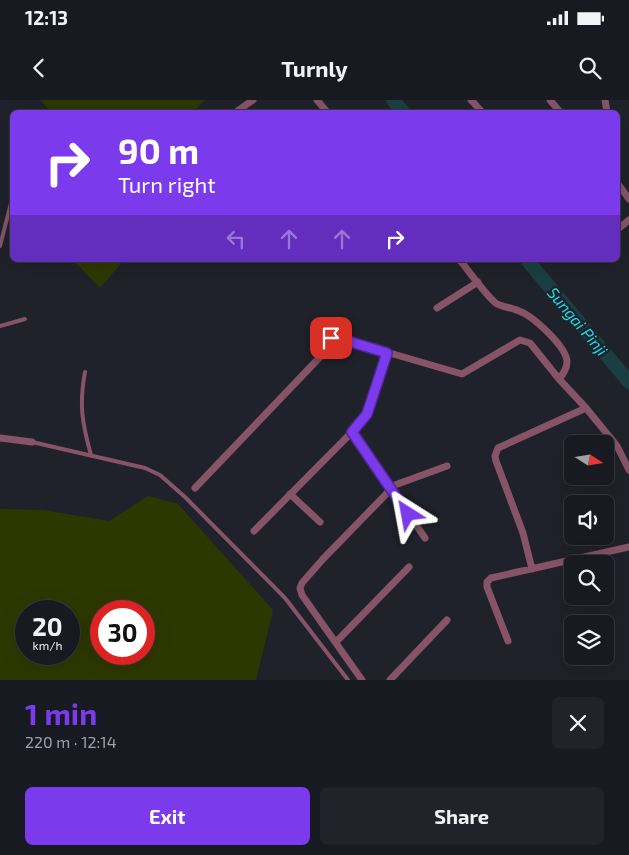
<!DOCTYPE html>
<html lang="en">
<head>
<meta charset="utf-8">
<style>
	:root { --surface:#171a20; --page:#202329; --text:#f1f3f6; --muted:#9ea1a5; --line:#36383e; --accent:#7c3aed }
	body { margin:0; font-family:"Exo 2",sans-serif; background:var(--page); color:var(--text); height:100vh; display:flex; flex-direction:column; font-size:19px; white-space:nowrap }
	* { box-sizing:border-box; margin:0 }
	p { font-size:16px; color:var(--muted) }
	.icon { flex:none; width:28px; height:28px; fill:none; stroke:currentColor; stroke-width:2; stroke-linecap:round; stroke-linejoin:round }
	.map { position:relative; height:580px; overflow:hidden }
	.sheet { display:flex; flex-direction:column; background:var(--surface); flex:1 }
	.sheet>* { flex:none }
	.hud { position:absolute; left:10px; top:10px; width:610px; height:152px; border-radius:8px; box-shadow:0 5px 20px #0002,0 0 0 1px var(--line); background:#7c3aed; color:#fff; overflow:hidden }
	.needle { width:32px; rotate:102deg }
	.buttons { position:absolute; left:564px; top:335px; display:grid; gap:10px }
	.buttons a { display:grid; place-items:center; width:50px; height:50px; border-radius:8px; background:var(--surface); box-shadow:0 5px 20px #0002,0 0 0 1px var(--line); font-size:25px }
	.speed { position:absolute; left:15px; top:500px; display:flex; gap:10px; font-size:25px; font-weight:700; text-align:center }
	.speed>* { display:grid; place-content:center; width:65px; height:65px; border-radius:50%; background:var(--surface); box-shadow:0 5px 20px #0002,0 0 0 1px var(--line); line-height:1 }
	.speed small { font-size:12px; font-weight:400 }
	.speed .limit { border:8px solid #d22; background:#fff; color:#111 }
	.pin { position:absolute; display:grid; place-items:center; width:42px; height:42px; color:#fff; margin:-21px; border-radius:10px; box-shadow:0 2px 8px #0006 }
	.me { position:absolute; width:55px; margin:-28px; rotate:326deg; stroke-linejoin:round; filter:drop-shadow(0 0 4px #0008) }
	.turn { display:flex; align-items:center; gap:18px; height:105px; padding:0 25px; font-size:22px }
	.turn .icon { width:65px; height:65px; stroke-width:2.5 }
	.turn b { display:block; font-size:35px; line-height:42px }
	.lanes { display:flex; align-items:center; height:48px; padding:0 25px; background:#0003; justify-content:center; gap:25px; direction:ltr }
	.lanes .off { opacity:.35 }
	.round { display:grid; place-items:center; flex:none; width:52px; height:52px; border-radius:8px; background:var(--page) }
	.head { display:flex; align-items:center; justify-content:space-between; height:85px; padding:0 25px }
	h1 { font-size:30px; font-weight:700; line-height:38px; color:var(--accent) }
	.primary-button { display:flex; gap:10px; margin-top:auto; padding:10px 25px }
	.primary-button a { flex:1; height:58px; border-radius:8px; background:var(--accent); color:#fff; font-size:20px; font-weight:700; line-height:58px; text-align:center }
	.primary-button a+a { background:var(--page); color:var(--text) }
	.status { display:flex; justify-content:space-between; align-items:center; height:35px; padding:0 25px; background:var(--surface); direction:ltr }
	.status svg { height:14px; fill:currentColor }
	header { display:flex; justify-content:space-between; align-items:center; height:65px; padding:0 25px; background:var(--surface); font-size:22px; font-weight:700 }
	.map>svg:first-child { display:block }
	.green { fill:#2d3801; fill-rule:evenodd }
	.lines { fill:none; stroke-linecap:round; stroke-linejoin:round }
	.river { stroke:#1a3f42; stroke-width:14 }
	.lane { stroke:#875368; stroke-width:4 }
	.street { stroke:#875368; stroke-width:7 }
	.route-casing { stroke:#51269a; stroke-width:12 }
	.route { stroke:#7c3aed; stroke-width:9 }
	.labels { text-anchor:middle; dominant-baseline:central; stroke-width:5; stroke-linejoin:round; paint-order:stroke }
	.water-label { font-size:16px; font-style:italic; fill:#15ddea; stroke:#1f222a }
</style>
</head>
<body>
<div class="status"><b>12:13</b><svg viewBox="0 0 49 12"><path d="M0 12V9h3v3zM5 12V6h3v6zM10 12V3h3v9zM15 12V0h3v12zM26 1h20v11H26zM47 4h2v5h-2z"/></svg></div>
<header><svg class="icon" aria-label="back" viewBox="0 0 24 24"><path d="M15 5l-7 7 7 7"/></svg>Turnly<svg class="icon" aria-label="search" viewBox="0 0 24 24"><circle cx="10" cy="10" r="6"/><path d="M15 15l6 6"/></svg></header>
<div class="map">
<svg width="629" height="580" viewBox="0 0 629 580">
	<rect width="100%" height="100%" fill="#1f222a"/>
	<path class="green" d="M40 0H205L195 10 197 12H51Z
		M73 160H124L100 188Z
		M148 396 178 404 273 510 256 580H0V409L43 410 109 421ZM26 511H69V554H26ZM101 511H144V554H101Z"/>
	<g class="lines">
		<path class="river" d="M393 0 403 12
			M527 160 629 282"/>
		<path class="lane" d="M0 146 12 99
			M0 226 25 219
			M85 272C79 304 82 323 91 355
			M32 342 145 368 160 375 185 397 285 498 348 580"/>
		<path class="street" d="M317 0 327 12
			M471 0 482 12
			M550 0 560 12
			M605 0 607 12
			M236 12 253 0
			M618 84 629 99
			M618 129 629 120
			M460 160C467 169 489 199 497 204 504 207 512 208 519 211 533 216 567 247 567 262 567 269 563 274 559 279
			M437 208 478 182
			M352 332 425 438
			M0 338 32 342
			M195 388 321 256 331 238H338L462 274 520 240 530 243 559 279 586 308
			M290 394 320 422
			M254 431 352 332 367 314 387 253
			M532 469 523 433 496 361 495 356 498 348 586 308 617 346 629 370
			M508 541 487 487V482L491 478 629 447
			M336 542 409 467
			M362 580 302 495 300 488 302 483 323 459 395 385 447 366
			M390 580 447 520"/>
	</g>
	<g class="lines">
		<defs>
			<path id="route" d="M331 238H338L387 253 367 314 352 332 408 414"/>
		</defs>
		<use href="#route" class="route-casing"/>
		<use href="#route" class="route"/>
	</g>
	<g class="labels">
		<g class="water-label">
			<text transform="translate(578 221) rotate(50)">Sungai Pinji</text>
		</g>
	</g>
</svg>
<div class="buttons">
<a><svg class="needle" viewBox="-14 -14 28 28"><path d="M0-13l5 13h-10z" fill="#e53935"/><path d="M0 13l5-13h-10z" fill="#9ea1a5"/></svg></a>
<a><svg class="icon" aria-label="sound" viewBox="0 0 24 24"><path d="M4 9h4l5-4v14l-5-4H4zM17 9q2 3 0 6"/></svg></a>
<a><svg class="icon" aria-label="search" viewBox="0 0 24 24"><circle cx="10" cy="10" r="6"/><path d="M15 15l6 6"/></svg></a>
<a><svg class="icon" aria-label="layers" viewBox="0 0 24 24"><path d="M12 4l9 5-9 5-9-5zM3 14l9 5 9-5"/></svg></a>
</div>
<div class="speed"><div>20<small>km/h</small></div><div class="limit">30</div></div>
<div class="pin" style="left:331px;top:238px;background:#d93025"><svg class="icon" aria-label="arrive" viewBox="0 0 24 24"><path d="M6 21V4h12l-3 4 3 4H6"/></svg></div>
<svg class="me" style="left:408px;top:414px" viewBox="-20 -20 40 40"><path d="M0-17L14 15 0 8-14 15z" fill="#7c3aed" stroke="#fff" stroke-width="4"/></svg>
<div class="hud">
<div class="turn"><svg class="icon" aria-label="right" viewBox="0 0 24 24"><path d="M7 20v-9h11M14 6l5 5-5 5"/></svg><div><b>90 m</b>Turn right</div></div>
<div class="lanes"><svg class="icon off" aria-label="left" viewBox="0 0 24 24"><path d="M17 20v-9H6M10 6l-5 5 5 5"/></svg><svg class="icon off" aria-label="ahead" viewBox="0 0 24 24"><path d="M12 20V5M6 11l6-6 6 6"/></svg><svg class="icon off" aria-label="ahead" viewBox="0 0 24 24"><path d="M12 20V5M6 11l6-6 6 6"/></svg><svg class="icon" aria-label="right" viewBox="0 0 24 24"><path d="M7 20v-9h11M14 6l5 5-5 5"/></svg></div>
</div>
</div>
<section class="sheet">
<div class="head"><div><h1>1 min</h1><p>220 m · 12:14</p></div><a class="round"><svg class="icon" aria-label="close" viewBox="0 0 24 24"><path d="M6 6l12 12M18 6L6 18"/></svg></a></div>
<div class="primary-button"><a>Exit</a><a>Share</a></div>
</section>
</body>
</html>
